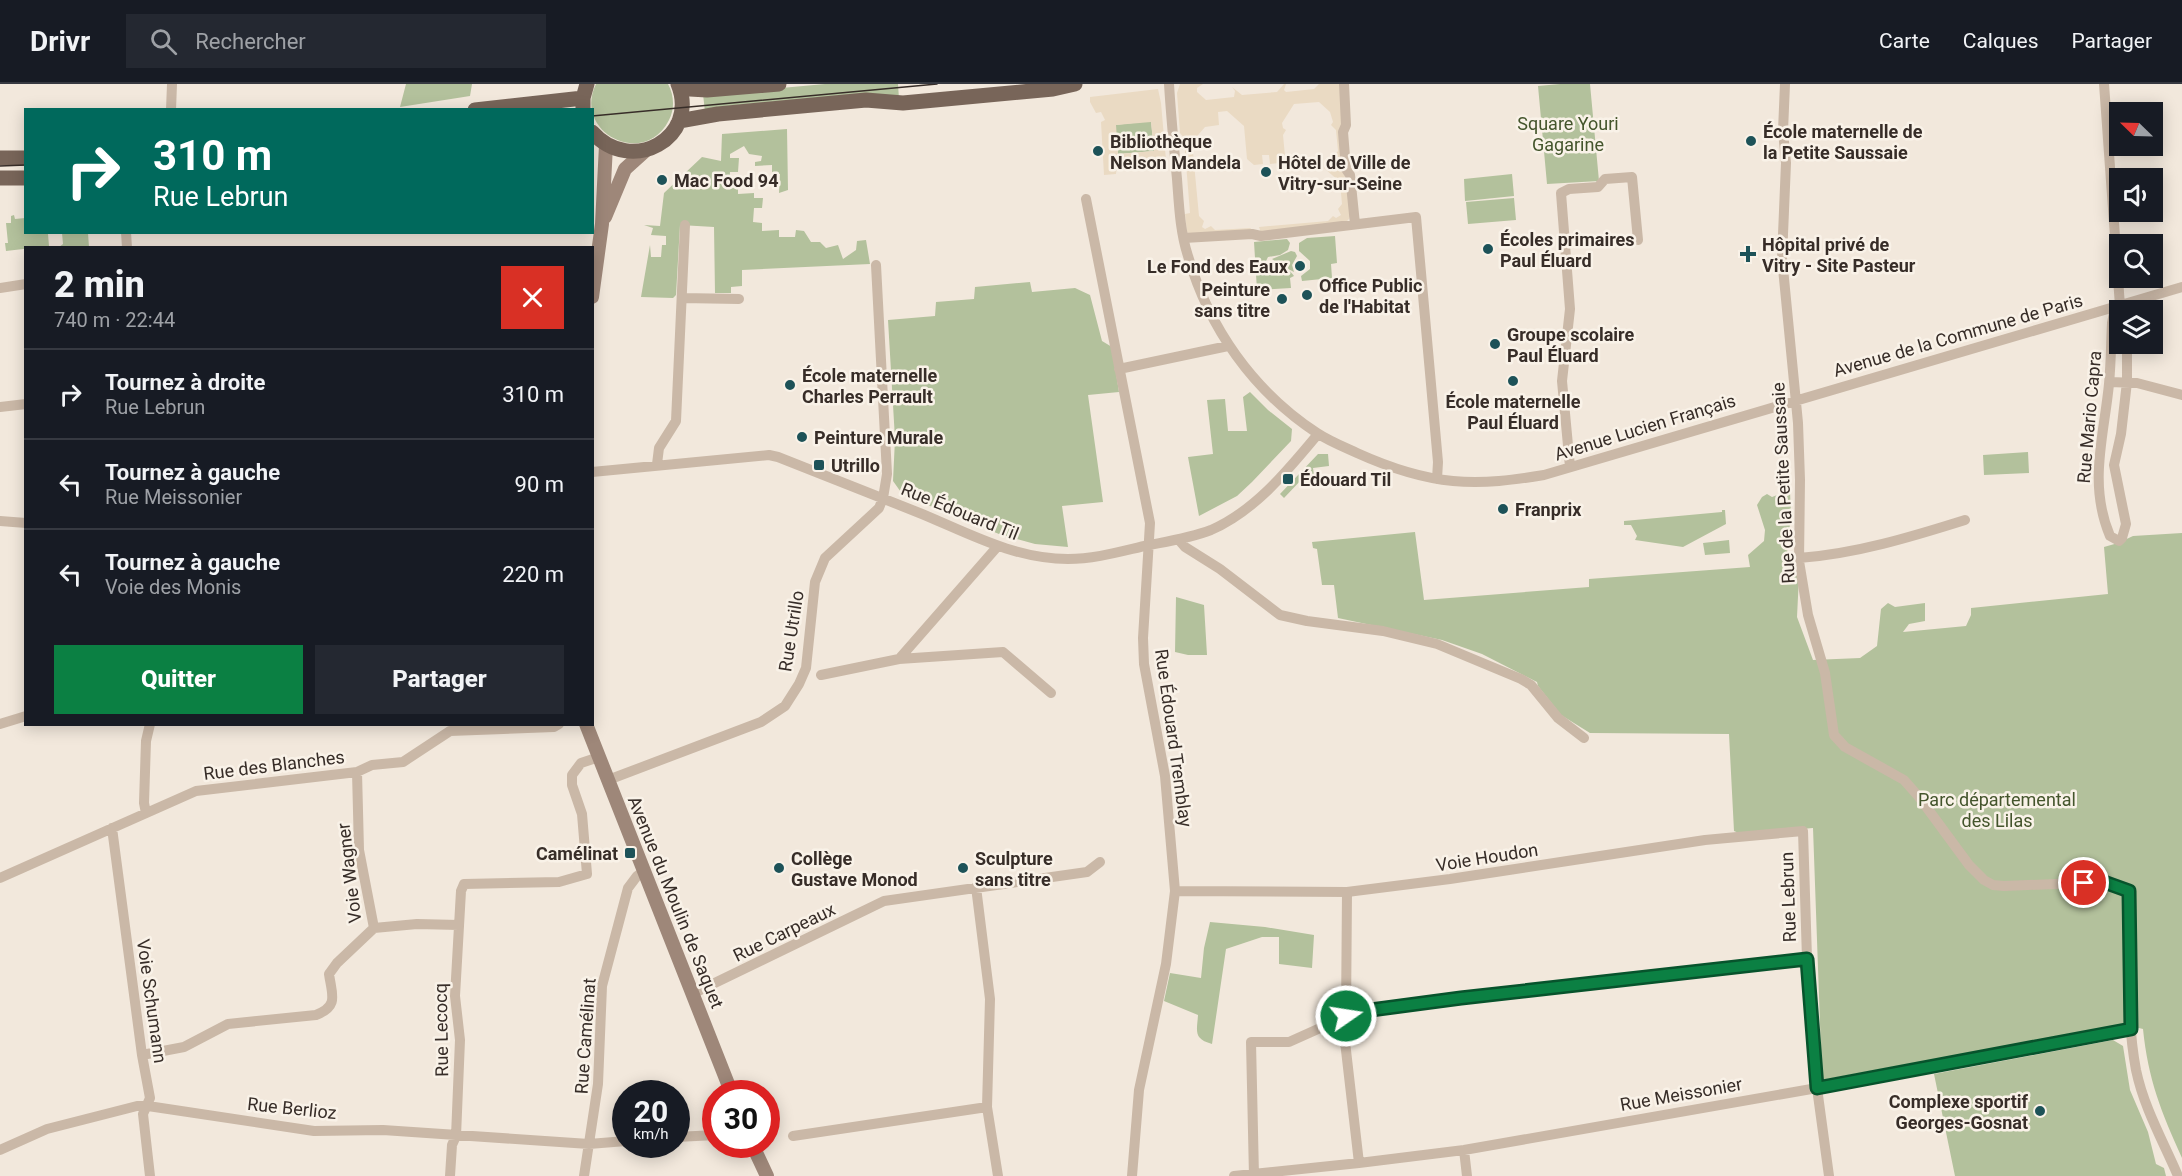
<!DOCTYPE html>
<html lang="fr">
<head>
<meta charset="utf-8">
<style>
	:root { --surface:#171b24; --page:#242831; --text:#f1f3f6; --muted:#9ea1a6; --line:#363941; --accent:#0b8043 }
	body { margin:0; font-family:Roboto,sans-serif; background:var(--page); color:var(--text); height:100vh; display:flex; flex-direction:column; font-size:22px; white-space:nowrap }
	* { box-sizing:border-box; margin:0 }
	p { font-size:20px; color:var(--muted) }
	.icon { flex:none; width:33px; height:33px; fill:none; stroke:currentColor; stroke-width:2; stroke-linecap:round; stroke-linejoin:round }
	.map { position:relative; flex:1; overflow:hidden }
	.panel { position:absolute; left:24px; top:162px; width:570px; height:480px; display:flex; flex-direction:column; background:var(--surface); border-radius:0px; box-shadow:0 3px 15px #0003 }
	.panel>* { flex:none }
	.hud { position:absolute; left:24px; top:24px; width:570px; height:126px; border-radius:0px; box-shadow:0 3px 15px #0003; background:#00695c; color:#fff; overflow:hidden }
	.needle { width:39px; rotate:293deg }
	.fabs { position:absolute; left:2109px; top:18px; display:grid; gap:12px }
	.fabs a { display:grid; place-items:center; width:54px; height:54px; border-radius:0px; background:var(--surface); box-shadow:0 3px 15px #0003; font-size:30px }
	.speed { position:absolute; left:612px; top:996px; display:flex; gap:12px; font-size:30px; font-weight:700; text-align:center }
	.speed>* { display:grid; place-content:center; width:78px; height:78px; border-radius:50%; background:var(--surface); box-shadow:0 3px 15px #0003; line-height:1 }
	.speed small { font-size:15px; font-weight:400 }
	.speed .limit { border:9px solid #d22; background:#fff; color:#111 }
	.pin { position:absolute; display:grid; place-items:center; width:51px; height:51px; color:#fff; margin:-26px; border:3px solid #fff; border-radius:50%; box-shadow:0 2px 6px #0007 }
	.me { position:absolute; width:66px; margin:-33px; rotate:77deg; stroke-linejoin:round; filter:drop-shadow(0 0 4px #0008) }
	.turn { display:flex; align-items:center; gap:21px; height:126px; padding:0 30px; font-size:27px }
	.turn .icon { width:78px; height:78px; stroke-width:2.5 }
	.turn b { display:block; font-size:42px; line-height:51px }
	.round { display:grid; place-items:center; flex:none; width:63px; height:63px; border-radius:0px; background:var(--page) }
	.summary { display:flex; align-items:center; justify-content:space-between; height:102px; padding:0 30px }
	h1 { font-size:36px; font-weight:800; line-height:45px }
	.cta { display:flex; gap:12px; margin-top:auto; padding:12px 30px }
	.cta a { flex:1; height:69px; border-radius:0px; background:var(--accent); color:#fff; font-size:24px; font-weight:800; line-height:69px; text-align:center }
	.cta a+a { background:var(--page); color:var(--text) }
	ul { padding:0; list-style:none }
	li { display:flex; align-items:center; gap:18px; height:90px; padding:0 30px; border-top:2px solid var(--line) }
	li div { flex:1 }
	li b { display:block; font-size:22px }
	li em { font-style:normal }
	header { display:flex; align-items:center; gap:36px; box-sizing:border-box; height:84px; padding:0 30px; background:var(--surface); border-bottom:2px solid var(--line) }
	header strong { font-size:28px }
	nav { display:flex; gap:33px; margin-inline-start:auto; font-size:21px }
	.search { width:420px; height:54px; background:var(--page); display:flex; align-items:center; gap:15px; box-sizing:border-box; padding:0 21px; border-radius:0px; color:var(--muted); font-size:22px }
	.map>svg:first-child { display:block }
	.green { fill:#b3c19c }
	.plaza { fill:#eadac3; fill-rule:evenodd }
	.lines { fill:none; stroke-linecap:round; stroke-linejoin:round }
	.street { stroke:#cab8a7; stroke-width:10 }
	.secondary { stroke:#9e8779; stroke-width:14 }
	.primary { stroke:#786559; stroke-width:15 }
	.tram { stroke:#372d28; stroke-width:1.5 }
	.route-casing { stroke:#07532c; stroke-width:15 }
	.route { stroke:#0b8043; stroke-width:10 }
	.poi-dot { fill:#1d5258; stroke:#f9f2e8; stroke-width:2 }
	.labels { text-anchor:middle; dominant-baseline:central; stroke-width:5; stroke-linejoin:round; paint-order:stroke }
	.park-label { font-size:18px; fill:#44552c; stroke:#f9f2e8 }
	.poi-label { font-size:18px; font-weight:bold; fill:#372d28; stroke:#f9f2e8; text-anchor:start }
	.street-label { font-size:18px; fill:#372d28; stroke:#f9f2e8 }
</style>
</head>
<body>
<header>
<strong>Drivr</strong>
<div class="search"><svg class="icon" aria-label="search" viewBox="0 0 24 24"><circle cx="10" cy="10" r="6"/><path d="M15 15l6 6"/></svg>Rechercher</div>
<nav><a>Carte</a><a>Calques</a><a>Partager</a></nav>
</header>
<div class="map">
<svg width="2182" height="1092" viewBox="0 0 2182 1092">
	<rect width="100%" height="100%" fill="#f2e8dc"/>
	<path class="green" d="M406 0H472L470 12 400 23Z
		M596 0H668C674 11 675 24 669 36 645 85 572 49 596 0Z
		M825 0H898L899 15 705 28 703 10H717Z
		M1560 0H1590L1599 97 1547 100 1538 2Z
		M1151 37 1154 67 1118 70 1115 41Z
		M787 45 788 106 779 109 780 90 772 89V81L755 82V78L761 77 762 72 749 70 744 62 730 70V74H739L738 88H730L729 101 738 102V110L754 109V114H763L762 124H754L753 138 762 139V147L779 146V153H795L796 146 804 147 811 158H820L826 164 838 161 843 175 856 166 857 157 866 156 870 180 742 186V202L731 203V209H715L714 143 680 141 676 211 673 214 641 213 650 161 651 173H661L662 161H666V152L651 151 653 144 644 141 660 142 664 109 702 73 721 77 722 50Z
		M1512 90 1514 112 1465 117 1464 95Z
		M1514 114 1516 136 1468 140 1466 118Z
		M14 131 15 135 25 134 26 148 88 149 89 163H59L63 160 62 149 48 150 49 162 6 167 5 159H8L6 139H11V132Z
		M1335 152 1337 179 1331 180 1332 194 1302 197 1301 192 1310 185V177L1299 167V159L1307 154Z
		M1287 155 1290 159 1288 166 1280 171 1268 173 1263 183 1265 188C1277 191 1285 179 1294 192L1290 194 1291 204 1257 206 1254 158Z
		M1291 167 1295 168 1297 172 1292 181 1294 188C1286 184 1279 180 1272 175Z
		M1030 198 1032 208 1075 204 1090 211 1102 257 1112 263 1119 308 1088 311 1103 418 1062 422 1068 463 1035 460 999 450 903 411 893 397 895 355 888 236 935 232 936 218 974 215 975 203Z
		M1250 308 1268 326 1292 345 1291 357 1252 398 1237 412 1199 432 1188 373 1213 370 1207 316 1225 315 1228 347H1247L1243 313Z
		M2028 368 2029 389 1984 391 1983 371Z
		M1318 370H1328L1329 382 1313 384 1314 392 1303 394 1284 414 1280 410Z
		M1789 387 1791 429 1786 480 1797 479 1799 492 1797 533 1813 576 1860 574 1877 562 1881 525 1888 519 1895 523 1925 519V537L1909 540 1903 548 1966 542 1971 531V524L2108 510 2104 463 2118 459 2133 452 2182 449V1074C2161 1028 2148 995 2143 945L2122 940 1822 996 1813 744 1741 750 1734 747 1729 650 1590 649 1561 631 1538 602 1537 598 1482 570 1442 556 1338 534 1334 501H1322L1317 465 1313 464 1312 458 1415 448 1424 516 1589 503V495L1750 483 1748 471 1764 457 1765 446 1757 421 1762 413 1767 410 1772 413 1780 410Z
		M1722 426H1725L1726 440 1683 463 1635 456 1637 452 1631 441H1624V437L1722 428Z
		M1729 456 1730 469 1705 471 1703 459Z
		M1176 513 1204 521 1207 571H1188L1175 568Z
		M1210 838 1265 843 1314 851 1312 884 1279 880V853H1262L1226 865 1212 960C1193 955 1197 947 1198 931L1164 917 1170 889 1201 894 1204 864Z
		M2113 956 2123 962 2130 1006 2148 1048 2156 1080 2164 1084 2166 1092H1955L1934 990Z"/>
	<path class="plaza" d="M1180 0H1203L1197 4V8L1206 16 1234 13 1235 7 1232 3 1242 11 1277 8 1284 0H1286L1284 6 1286 8 1314 5 1319 0H1340L1344 86 1351 130 1349 135 1346 138 1261 149 1259 143 1328 137 1333 132 1336 134 1341 131 1338 125 1342 120 1340 98 1324 84 1338 67 1336 46 1331 41 1333 38 1330 28 1319 18 1294 20 1282 39 1283 44 1286 46 1283 51 1285 72 1279 79 1270 80 1269 71H1262L1263 80 1254 81 1247 75 1244 42 1227 27 1218 28 1219 41 1205 43 1192 58 1199 132 1204 137 1202 143 1205 145 1211 142 1215 146 1251 144 1250 146 1191 152 1187 148 1185 130 1190 129 1184 54 1180 49 1177 9Z
		M1158 5 1161 19 1166 76 1117 79 1116 90 1104 91 1101 38 1105 36 1101 28 1096 29 1090 18V13ZM1151 38 1154 67 1118 70 1116 41Z"/>
	<g class="lines">
		<path class="street" d="M1169 0C1171 32 1174 64 1177 95 1179 121 1180 148 1188 172 1209 244 1253 307 1317 349 1329 357 1344 363 1357 369 1388 383 1420 394 1453 397 1484 400 1514 396 1544 391L2182 203
			M1344 0 1346 41 1343 48 1346 85 1350 91 1355 140
			M1785 0 1783 47 1786 79 1782 174 1798 339 1800 396 1799 477 1808 531 1825 589 1834 651 1845 663 1904 696 1919 713 1969 781 1984 796 1993 801 2004 802 2104 798 2129 807C2130 866 2125 927 2136 986 2144 1024 2163 1057 2178 1092
			M2104 0 2120 222
			M171 26 172 0
			M1086 115 1150 439 1143 554 1144 580 1165 692 1175 807 1166 880 1139 1006 1132 1092
			M126 148 127 164
			M1184 154 1252 150 1261 152 1416 133 1438 378 1437 395
			M0 204 26 200
			M682 214 739 215
			M2121 224 2120 222 2114 229 2112 239C2111 259 2111 279 2109 300 2104 352 2088 400 2110 452L2119 457 2122 454 2126 440 2114 381 2121 350 2127 298V260
			M1119 285 1228 262
			M2110 298 2137 299 2182 311
			M0 323 26 320
			M657 380 659 364 676 337 685 141
			M1570 383 1562 297 1570 225 1561 109 1569 105 1598 103 1605 95 1632 93 1638 156
			M592 388 769 371 778 373C826 392 874 411 922 430 970 450 1015 475 1068 475 1096 475 1122 467 1149 461 1170 457 1190 454 1211 446 1255 427 1288 386 1318 350
			M0 437 26 439
			M1179 456 1185 463 1220 485 1280 531 1307 537 1383 547 1437 560 1521 595 1531 601 1558 634 1584 654
			M1799 474C1855 470 1911 453 1965 436
			M899 575 997 463
			M821 591 899 575 1003 568 1051 609
			M0 640 26 632
			M608 696 761 638 785 622 799 600 806 584 815 498 825 474 879 424 883 414 887 390 876 181
			M146 729 144 719 146 657 150 640
			M112 744 142 971 150 1014 143 1030 150 1092
			M0 794 196 707 357 688 372 681 403 678 450 647 554 643 559 640
			M976 803 990 915 987 1023 998 1092
			M1175 807 1347 808 1450 795 1705 756 1803 747 1807 875 1817 1004 1829 1092
			M1347 808 1346 932 1344 949 1359 1079
			M374 844 417 840 459 841
			M692 910 884 817 1087 788 1100 778
			M142 971 184 963 228 940 316 931C339 922 332 911 329 890L337 879 374 844 359 766 357 688
			M793 1052 987 1023
			M676 1053 716 1051
			M0 1066 47 1045 137 1022H148L314 1047 383 1046 589 1060 626 1057
			M1464 1066 1467 1092
			M450 1092 452 1061 456 1052 460 956 455 912 461 807 464 800 559 798 587 790 582 730 572 701V691L581 679 599 673
			M584 1092 598 1000 602 902 628 804 637 792 644 787
			M1234 1092 1359 1079 1464 1066 1817 1004 2131 945
			M1254 1092 1251 958H1289L1356 928 1461 914 1807 875"/>
		<path class="secondary" d="M605 133 625 85 645 67
			M592 213 602 140 606 61
			M586 640 732 1010
			M752 1060 767 1092"/>
		<path class="primary" d="M683 0 690 5 707 6 779 0
			M475 26 583 14
			M583 26V14L587 0
			M679 37 718 30 866 16 903 19 1053 5 1075 0
			M592 48C631 92 700 54 678 0
			M0 74H26
			M0 94H26"/>
		<path class="tram" d="M592 32 937 0
			M0 82 26 81"/>
	</g>
	<g class="lines">
		<defs>
			<path id="route" d="M1346 932 1356 928 1461 914 1807 875 1817 1004 2131 945 2129 807 2104 798 2084 799"/>
		</defs>
		<use href="#route" class="route-casing"/>
		<use href="#route" class="route"/>
	</g>
	<g class="poi-dot">
		<circle cx="1751" cy="57" r="6"/>
		<circle cx="1098" cy="67" r="6"/>
		<circle cx="1266" cy="88" r="6"/>
		<circle cx="662" cy="96" r="6"/>
		<circle cx="1488" cy="165" r="6"/>
		<path d="M1745 161h6v6h6v6h-6v6h-6v-6h-6v-6h6z"/>
		<circle cx="1300" cy="182" r="6"/>
		<circle cx="1307" cy="211" r="6"/>
		<circle cx="1282" cy="215" r="6"/>
		<circle cx="1495" cy="260" r="6"/>
		<circle cx="1513" cy="297" r="6"/>
		<circle cx="790" cy="301" r="6"/>
		<circle cx="802" cy="353" r="6"/>
		<rect x="813" y="375" width="12" height="12" rx="3"/>
		<rect x="1282" y="389" width="12" height="12" rx="3"/>
		<circle cx="1503" cy="425" r="6"/>
		<rect x="624" y="763" width="12" height="12" rx="3"/>
		<circle cx="779" cy="784" r="6"/>
		<circle cx="963" cy="784" r="6"/>
		<circle cx="2040" cy="1027" r="6"/>
	</g>
	<g class="labels">
		<g class="park-label">
			<text x="1568" y="39">Square Youri<tspan x="1568" dy="21">Gagarine</tspan></text>
			<text x="1997" y="715">Parc départemental<tspan x="1997" dy="21">des Lilas</tspan></text>
		</g>
		<g class="poi-label">
			<text x="1763" y="47">École maternelle de<tspan x="1763" dy="21">la Petite Saussaie</tspan></text>
			<text x="1110" y="57">Bibliothèque<tspan x="1110" dy="21">Nelson Mandela</tspan></text>
			<text x="1278" y="78">Hôtel de Ville de<tspan x="1278" dy="21">Vitry-sur-Seine</tspan></text>
			<text x="674" y="96">Mac Food 94</text>
			<text x="1500" y="155">Écoles primaires<tspan x="1500" dy="21">Paul Éluard</tspan></text>
			<text x="1762" y="160">Hôpital privé de<tspan x="1762" dy="21">Vitry - Site Pasteur</tspan></text>
			<text x="1288" y="182" text-anchor="end">Le Fond des Eaux</text>
			<text x="1319" y="201">Office Public<tspan x="1319" dy="21">de l'Habitat</tspan></text>
			<text x="1270" y="205" text-anchor="end">Peinture<tspan x="1270" dy="21">sans titre</tspan></text>
			<text x="1507" y="250">Groupe scolaire<tspan x="1507" dy="21">Paul Éluard</tspan></text>
			<text x="802" y="291">École maternelle<tspan x="802" dy="21">Charles Perrault</tspan></text>
			<text x="1513" y="317" text-anchor="middle">École maternelle<tspan x="1513" dy="21">Paul Éluard</tspan></text>
			<text x="814" y="353">Peinture Murale</text>
			<text x="831" y="381">Utrillo</text>
			<text x="1300" y="395">Édouard Til</text>
			<text x="1515" y="425">Franprix</text>
			<text x="618" y="769" text-anchor="end">Camélinat</text>
			<text x="791" y="774">Collège<tspan x="791" dy="21">Gustave Monod</tspan></text>
			<text x="975" y="774">Sculpture<tspan x="975" dy="21">sans titre</tspan></text>
			<text x="2028" y="1017" text-anchor="end">Complexe sportif<tspan x="2028" dy="21">Georges-Gosnat</tspan></text>
		</g>
		<g class="street-label">
			<text transform="translate(1958 251) rotate(-16)">Avenue de la Commune de Paris</text>
			<text transform="translate(2089 333) rotate(-85)">Rue Mario Capra</text>
			<text transform="translate(1645 343) rotate(-17)">Avenue Lucien Français</text>
			<text transform="translate(1783 399) rotate(-93)">Rue de la Petite Saussaie</text>
			<text transform="translate(960 427) rotate(22)">Rue Édouard Til</text>
			<text transform="translate(791 547) rotate(-81)">Rue Utrillo</text>
			<text transform="translate(1174 654) rotate(82)">Rue Édouard Tremblay</text>
			<text transform="translate(274 681) rotate(-7)">Rue des Blanches</text>
			<text transform="translate(1487 773) rotate(-9)">Voie Houdon</text>
			<text transform="translate(349 789) rotate(-97)">Voie Wagner</text>
			<text transform="translate(1788 813) rotate(-92)">Rue Lebrun</text>
			<text transform="translate(676 818) rotate(68)">Avenue du Moulin de Saquet</text>
			<text transform="translate(784 848) rotate(-26)">Rue Carpeaux</text>
			<text transform="translate(152 917) rotate(82)">Voie Schumann</text>
			<text transform="translate(441 946) rotate(-91)">Rue Lecocq</text>
			<text transform="translate(585 952) rotate(-86)">Rue Camélinat</text>
			<text transform="translate(1681 1010) rotate(-10)">Rue Meissonier</text>
			<text transform="translate(292 1024) rotate(6)">Rue Berlioz</text>
		</g>
	</g>
</svg>
<div class="fabs">
<a><svg class="needle" viewBox="-14 -14 28 28"><path d="M0-13l5 13h-10z" fill="#e53935"/><path d="M0 13l5-13h-10z" fill="#9ea1a6"/></svg></a>
<a><svg class="icon" aria-label="sound" viewBox="0 0 24 24"><path d="M4 9h4l5-4v14l-5-4H4zM17 9q2 3 0 6"/></svg></a>
<a><svg class="icon" aria-label="search" viewBox="0 0 24 24"><circle cx="10" cy="10" r="6"/><path d="M15 15l6 6"/></svg></a>
<a><svg class="icon" aria-label="layers" viewBox="0 0 24 24"><path d="M12 4l9 5-9 5-9-5zM3 14l9 5 9-5"/></svg></a>
</div>
<div class="speed"><div>20<small>km/h</small></div><div class="limit">30</div></div>
<div class="pin" style="left:2084px;top:799px;background:#d93025"><svg class="icon" aria-label="arrive" viewBox="0 0 24 24"><path d="M6 21V4h12l-3 4 3 4H6"/></svg></div>
<svg class="me" style="left:1346px;top:932px" viewBox="-20 -20 40 40"><circle r="17" fill="#0b8043" stroke="#fff" stroke-width="3"/><path d="M0-11L8 9 0 5-8 9z" fill="#fff"/></svg>
<div class="hud">
<div class="turn"><svg class="icon" aria-label="right" viewBox="0 0 24 24"><path d="M7 20v-9h11M14 6l5 5-5 5"/></svg><div><b>310 m</b>Rue Lebrun</div></div>
</div>
<section class="panel">
<div class="summary"><div><h1>2 min</h1><p>740 m · 22:44</p></div><a class="round" style="background:#d93025;color:#fff"><svg class="icon" aria-label="close" viewBox="0 0 24 24"><path d="M6 6l12 12M18 6L6 18"/></svg></a></div>
<ul>
<li><svg class="icon" aria-label="right" viewBox="0 0 24 24"><path d="M7 20v-9h11M14 6l5 5-5 5"/></svg><div><b>Tournez à droite</b><p>Rue Lebrun</p></div><em>310 m</em></li>
<li><svg class="icon" aria-label="left" viewBox="0 0 24 24"><path d="M17 20v-9H6M10 6l-5 5 5 5"/></svg><div><b>Tournez à gauche</b><p>Rue Meissonier</p></div><em>90 m</em></li>
<li><svg class="icon" aria-label="left" viewBox="0 0 24 24"><path d="M17 20v-9H6M10 6l-5 5 5 5"/></svg><div><b>Tournez à gauche</b><p>Voie des Monis</p></div><em>220 m</em></li>
</ul>
<div class="cta"><a>Quitter</a><a>Partager</a></div>
</section>
</div>
</body>
</html>
